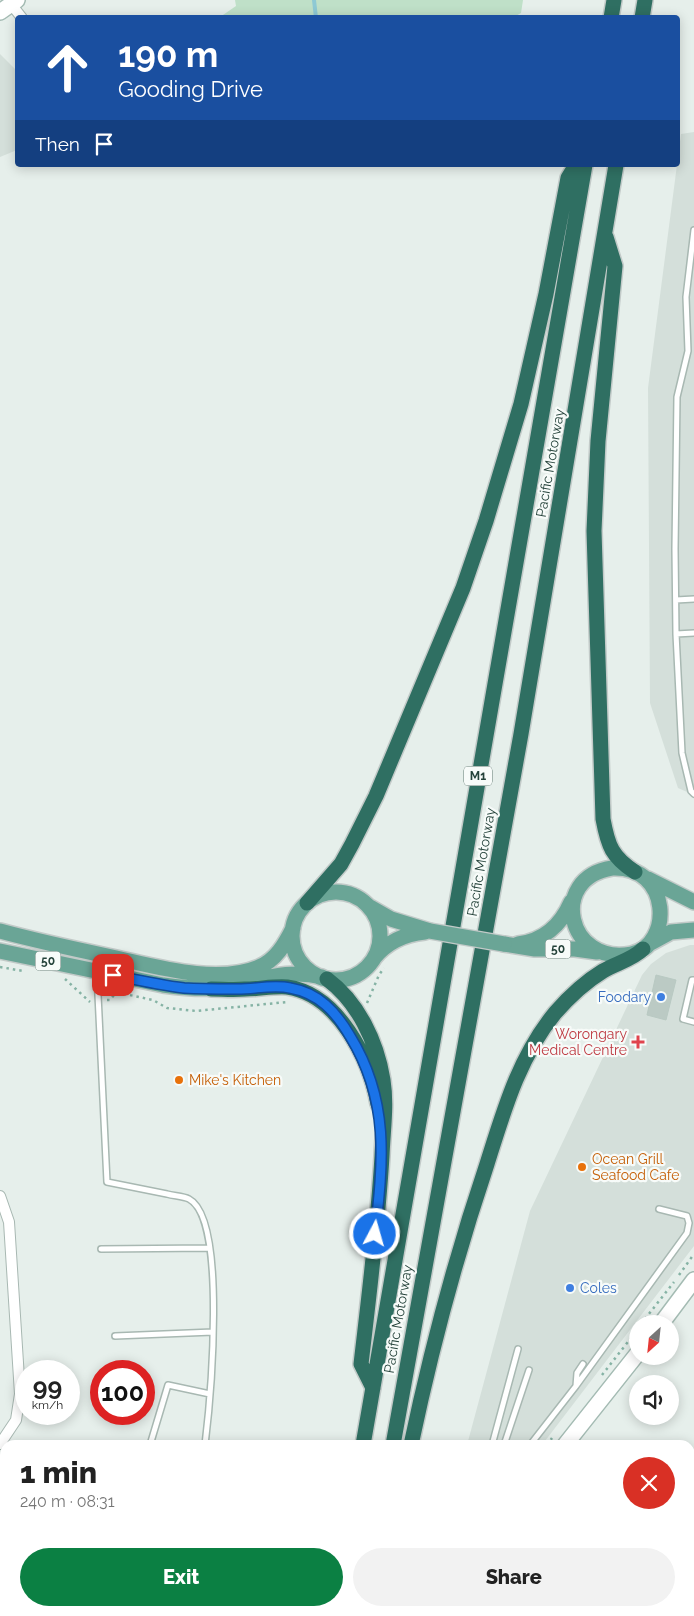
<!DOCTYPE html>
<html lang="en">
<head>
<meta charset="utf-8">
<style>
	:root { --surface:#fff; --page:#f2f2f2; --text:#222; --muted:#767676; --accent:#0b8043 }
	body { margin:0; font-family:Raleway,sans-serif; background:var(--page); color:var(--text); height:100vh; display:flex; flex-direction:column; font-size:19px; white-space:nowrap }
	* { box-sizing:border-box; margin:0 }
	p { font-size:16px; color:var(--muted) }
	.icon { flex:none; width:28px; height:28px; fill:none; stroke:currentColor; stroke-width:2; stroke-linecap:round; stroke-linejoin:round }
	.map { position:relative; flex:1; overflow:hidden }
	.panel { position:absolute; left:0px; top:1440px; width:695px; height:176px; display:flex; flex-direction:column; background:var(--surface); border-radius:15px 15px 0 0; box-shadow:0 2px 12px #0003 }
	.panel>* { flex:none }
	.banner { position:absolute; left:15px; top:15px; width:665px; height:152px; border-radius:5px; box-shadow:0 2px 12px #0003; background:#1a4fa0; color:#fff; overflow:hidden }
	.needle { width:32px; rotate:207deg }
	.fabs { position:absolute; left:629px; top:1315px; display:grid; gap:10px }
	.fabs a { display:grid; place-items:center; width:50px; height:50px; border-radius:50%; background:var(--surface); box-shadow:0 2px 12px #0003; font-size:25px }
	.speed { position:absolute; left:15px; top:1360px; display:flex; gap:10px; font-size:25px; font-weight:700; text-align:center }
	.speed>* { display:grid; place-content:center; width:65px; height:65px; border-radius:50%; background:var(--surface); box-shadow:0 2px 12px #0003; line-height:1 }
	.speed small { font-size:12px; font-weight:400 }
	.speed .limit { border:8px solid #d22; background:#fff; color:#111 }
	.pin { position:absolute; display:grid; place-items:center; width:42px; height:42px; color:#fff; margin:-21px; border-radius:10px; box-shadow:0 2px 8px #0006 }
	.me { position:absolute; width:55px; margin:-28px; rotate:6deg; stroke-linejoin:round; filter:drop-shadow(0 0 4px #0008) }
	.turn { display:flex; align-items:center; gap:18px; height:105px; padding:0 20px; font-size:22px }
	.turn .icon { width:65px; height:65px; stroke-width:2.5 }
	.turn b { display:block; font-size:35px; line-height:42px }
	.then { display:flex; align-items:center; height:48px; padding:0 20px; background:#0003; gap:10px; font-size:19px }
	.round { display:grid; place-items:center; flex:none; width:52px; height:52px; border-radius:26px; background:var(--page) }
	.headline { display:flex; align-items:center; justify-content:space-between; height:85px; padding:0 20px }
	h1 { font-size:30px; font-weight:800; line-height:38px }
	.cta { display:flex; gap:10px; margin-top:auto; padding:10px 20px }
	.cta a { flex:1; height:58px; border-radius:30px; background:var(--accent); color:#fff; font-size:20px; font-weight:800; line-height:58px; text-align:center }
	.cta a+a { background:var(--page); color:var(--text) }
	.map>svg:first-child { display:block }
	.built { fill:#d4dfda }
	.green { fill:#bfe0c8 }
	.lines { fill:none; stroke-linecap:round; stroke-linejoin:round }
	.stream { stroke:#8ec9d4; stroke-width:4 }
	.building { fill:#bbcac4; stroke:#b8c9c2 }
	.lane-casing { stroke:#a8b8b2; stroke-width:8 }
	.street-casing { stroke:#a8b8b2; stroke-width:12 }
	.secondary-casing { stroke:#a4bbb3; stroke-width:18 }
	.primary-casing { stroke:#c2cac8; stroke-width:18 }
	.highway-casing { stroke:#c2cac8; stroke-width:18 }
	.path { stroke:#86b3a5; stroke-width:2.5; stroke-dasharray:2.5 4; stroke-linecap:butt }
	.lane { stroke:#fff; stroke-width:5 }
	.street { stroke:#fff; stroke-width:10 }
	.secondary { stroke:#fff; stroke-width:15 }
	.primary { stroke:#6aa596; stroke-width:15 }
	.highway { stroke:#2f6f62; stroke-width:15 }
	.primary-bridge-casing { stroke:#c2cac8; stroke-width:18; stroke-linecap:butt }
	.primary-bridge { stroke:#6aa596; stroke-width:15 }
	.route-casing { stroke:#114b97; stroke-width:12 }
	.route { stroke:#1a73e8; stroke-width:9 }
	.shop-dot { fill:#3f7fe0; stroke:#f7fbf9; stroke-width:2 }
	.health-dot { fill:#e0444e; stroke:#f7fbf9; stroke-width:2 }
	.food-dot { fill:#e8710a; stroke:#f7fbf9; stroke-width:2 }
	.labels { text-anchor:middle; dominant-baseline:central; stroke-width:4.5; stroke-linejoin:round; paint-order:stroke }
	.shield { fill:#f7fbf9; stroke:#637a73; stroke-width:1 }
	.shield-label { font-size:12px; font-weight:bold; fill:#24423a }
	.street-label { font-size:14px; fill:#24423a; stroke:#f7fbf9 }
	.shop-label { font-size:14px; fill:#366cbe; stroke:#f7fbf9; text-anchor:end }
	.health-label { font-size:14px; fill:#be3a42; stroke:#f7fbf9; text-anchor:end }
	.food-label { font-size:14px; fill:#c56008; stroke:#f7fbf9; text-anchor:start }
</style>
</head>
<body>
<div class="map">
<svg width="694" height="1616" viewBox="0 0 694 1616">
	<rect width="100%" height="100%" fill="#e6efeb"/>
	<path class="built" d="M0 54 18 72 17 150 0 157Z
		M694 132V795L678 788 650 703 648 388 681 134Z
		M690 945H694V1246L542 1445H467L530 1211 642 975 651 964 666 953Z"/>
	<path class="green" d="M235 0H523L521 13 514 17H220L236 6Z"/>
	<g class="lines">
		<path class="stream" d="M314 0 316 18"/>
	</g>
	<path class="building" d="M656 975 676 980 666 1020 647 1015Z"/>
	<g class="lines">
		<defs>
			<path id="lane" d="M694 230 686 297 688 351 677 397 675 549 676 634 682 753 691 791 694 794
				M676 600 694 599
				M676 634 694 633
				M97 974 107 1182C127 1186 147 1190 167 1194 174 1196 183 1196 189 1199 228 1219 210 1404 205 1445
				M694 980H692L683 1019 694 1022
				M101 1249 209 1248
				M115 1336 213 1332
				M576 1386 687 1233 689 1223 687 1216 659 1209
				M150 1445 168 1385 210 1394
				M492 1445 518 1349
				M504 1445 529 1370
				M530 1445 576 1386 577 1373 583 1364"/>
			<path id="street" d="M11 4 22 18
				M0 1196 9 1222 20 1394 16 1420 0 1444
				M689 1616 694 1611"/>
			<path id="secondary" d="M0 12 17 0
				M661 1324 694 1280
				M565 1445 638 1353
				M435 1616 438 1611"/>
			<path id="primary" d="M612 868C672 865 673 946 631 954 567 966 548 878 612 868Z
				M648 879 694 902
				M292 936a44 44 0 1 1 88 0a44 44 0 1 1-88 0Z
				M370 907 391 919 430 931
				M0 931C37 941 74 949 112 957 154 966 216 985 259 967 276 960 285 944 293 928
				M504 944 535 949H575L597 952
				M518 944C543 941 561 925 571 902
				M649 944 671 932 694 930
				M0 951 163 985C184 988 205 990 226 987 260 981 287 968 322 977
				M374 958C387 942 405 934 425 932"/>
			<path id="highway" d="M611 18 614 0
				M642 18 645 0
				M606 237 615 266 598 441 594 531 603 819C608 846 612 857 635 872
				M307 903 341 864 352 844 376 796 463 588 486 521 521 404 546 294 568 178 576 165
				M327 979C358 1002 377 1042 383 1080 387 1105 383 1130 382 1156 378 1225 369 1295 361 1364L373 1388
				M211 989C222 989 234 990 245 989 259 989 273 986 287 987 338 994 370 1059 378 1104
				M363 1445 585 165
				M393 1445 521 734 616 165
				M411 1445C431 1350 456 1256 487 1164 504 1110 519 1057 555 1013 569 997 585 982 603 971 616 963 632 960 643 949
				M334 1616 335 1611
				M365 1616 366 1611"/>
		</defs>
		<use href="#lane" class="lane-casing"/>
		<use href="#street" class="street-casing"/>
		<use href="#secondary" class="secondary-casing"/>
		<use href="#primary" class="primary-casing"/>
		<use href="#highway" class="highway-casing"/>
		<path class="path" d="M0 967 23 971
			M65 979 90 1002
			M107 1000H110L114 995 120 993 153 1000 167 1008 196 1011 287 1002
			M367 1003 379 975 384 968
			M679 1275 694 1254
			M641 1324 674 1282
			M602 1375 638 1329
			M547 1445 552 1438
			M0 1599 5 1606
			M9 1611 12 1616
			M453 1616 457 1611"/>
		<use href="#lane" class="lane"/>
		<use href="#street" class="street"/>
		<use href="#secondary" class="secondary"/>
		<use href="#primary" class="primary"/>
		<use href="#highway" class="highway"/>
		<defs>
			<path id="primary-bridge" d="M430 931 504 944"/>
		</defs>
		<use href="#primary-bridge" class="primary-bridge-casing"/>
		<use href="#primary-bridge" class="primary-bridge"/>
	</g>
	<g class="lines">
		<defs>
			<path id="route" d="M113 975C137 980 160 985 184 988 201 989 217 989 234 989 252 990 272 984 290 988 319 993 336 1012 350 1036 390 1101 383 1162 375 1234"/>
		</defs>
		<use href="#route" class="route-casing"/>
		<use href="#route" class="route"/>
	</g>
	<g class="shop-dot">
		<circle cx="661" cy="997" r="5"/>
		<circle cx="570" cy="1288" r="5"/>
	</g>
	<path class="health-dot" d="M635.5 1034.5h5v5h5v5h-5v5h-5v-5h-5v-5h5z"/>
	<g class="food-dot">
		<circle cx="179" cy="1080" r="5"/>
		<circle cx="582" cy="1167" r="5"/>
	</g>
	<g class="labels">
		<g class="shield">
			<rect x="464" y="766.5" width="28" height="19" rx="4"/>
			<rect x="545.5" y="939.5" width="25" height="19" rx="4"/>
			<rect x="35.5" y="951.5" width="25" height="19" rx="4"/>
		</g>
		<g class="shield-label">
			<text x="478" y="776">M1</text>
			<text x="558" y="949">50</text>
			<text x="48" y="961">50</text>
		</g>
		<g class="street-label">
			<text transform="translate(550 463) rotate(-80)">Pacific Motorway</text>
			<text transform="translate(481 862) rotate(-80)">Pacific Motorway</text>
			<text transform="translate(398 1319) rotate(-80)">Pacific Motorway</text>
		</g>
		<g class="shop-label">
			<text x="651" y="997">Foodary</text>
			<text x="580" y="1288" text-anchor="start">Coles</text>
		</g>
		<g class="health-label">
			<text x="627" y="1034">Worongary<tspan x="627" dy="16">Medical Centre</tspan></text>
		</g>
		<g class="food-label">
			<text x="189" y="1080">Mike's Kitchen</text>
			<text x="592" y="1159">Ocean Grill<tspan x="592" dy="16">Seafood Cafe</tspan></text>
		</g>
	</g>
</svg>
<div class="fabs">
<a><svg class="needle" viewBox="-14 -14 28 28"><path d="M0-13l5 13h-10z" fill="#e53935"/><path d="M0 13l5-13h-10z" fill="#767676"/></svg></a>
<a><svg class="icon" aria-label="sound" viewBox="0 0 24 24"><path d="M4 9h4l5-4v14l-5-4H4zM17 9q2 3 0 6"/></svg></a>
</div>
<div class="speed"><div>99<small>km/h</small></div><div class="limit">100</div></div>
<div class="pin" style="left:113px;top:975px;background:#d93025"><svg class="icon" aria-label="arrive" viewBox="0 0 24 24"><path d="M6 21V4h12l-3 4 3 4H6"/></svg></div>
<svg class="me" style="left:375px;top:1234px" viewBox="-20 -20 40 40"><circle r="17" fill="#1a73e8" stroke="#fff" stroke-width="3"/><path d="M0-11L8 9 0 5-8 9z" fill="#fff"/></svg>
<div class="banner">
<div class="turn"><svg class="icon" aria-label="ahead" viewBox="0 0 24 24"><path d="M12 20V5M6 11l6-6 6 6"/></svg><div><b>190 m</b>Gooding Drive</div></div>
<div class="then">Then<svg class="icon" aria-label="arrive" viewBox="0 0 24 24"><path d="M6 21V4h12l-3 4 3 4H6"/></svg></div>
</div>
<section class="panel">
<div class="headline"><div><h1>1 min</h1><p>240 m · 08:31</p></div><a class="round" style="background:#d93025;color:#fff"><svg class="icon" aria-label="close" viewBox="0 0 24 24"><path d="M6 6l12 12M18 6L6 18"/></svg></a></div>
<div class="cta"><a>Exit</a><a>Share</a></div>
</section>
</div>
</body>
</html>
